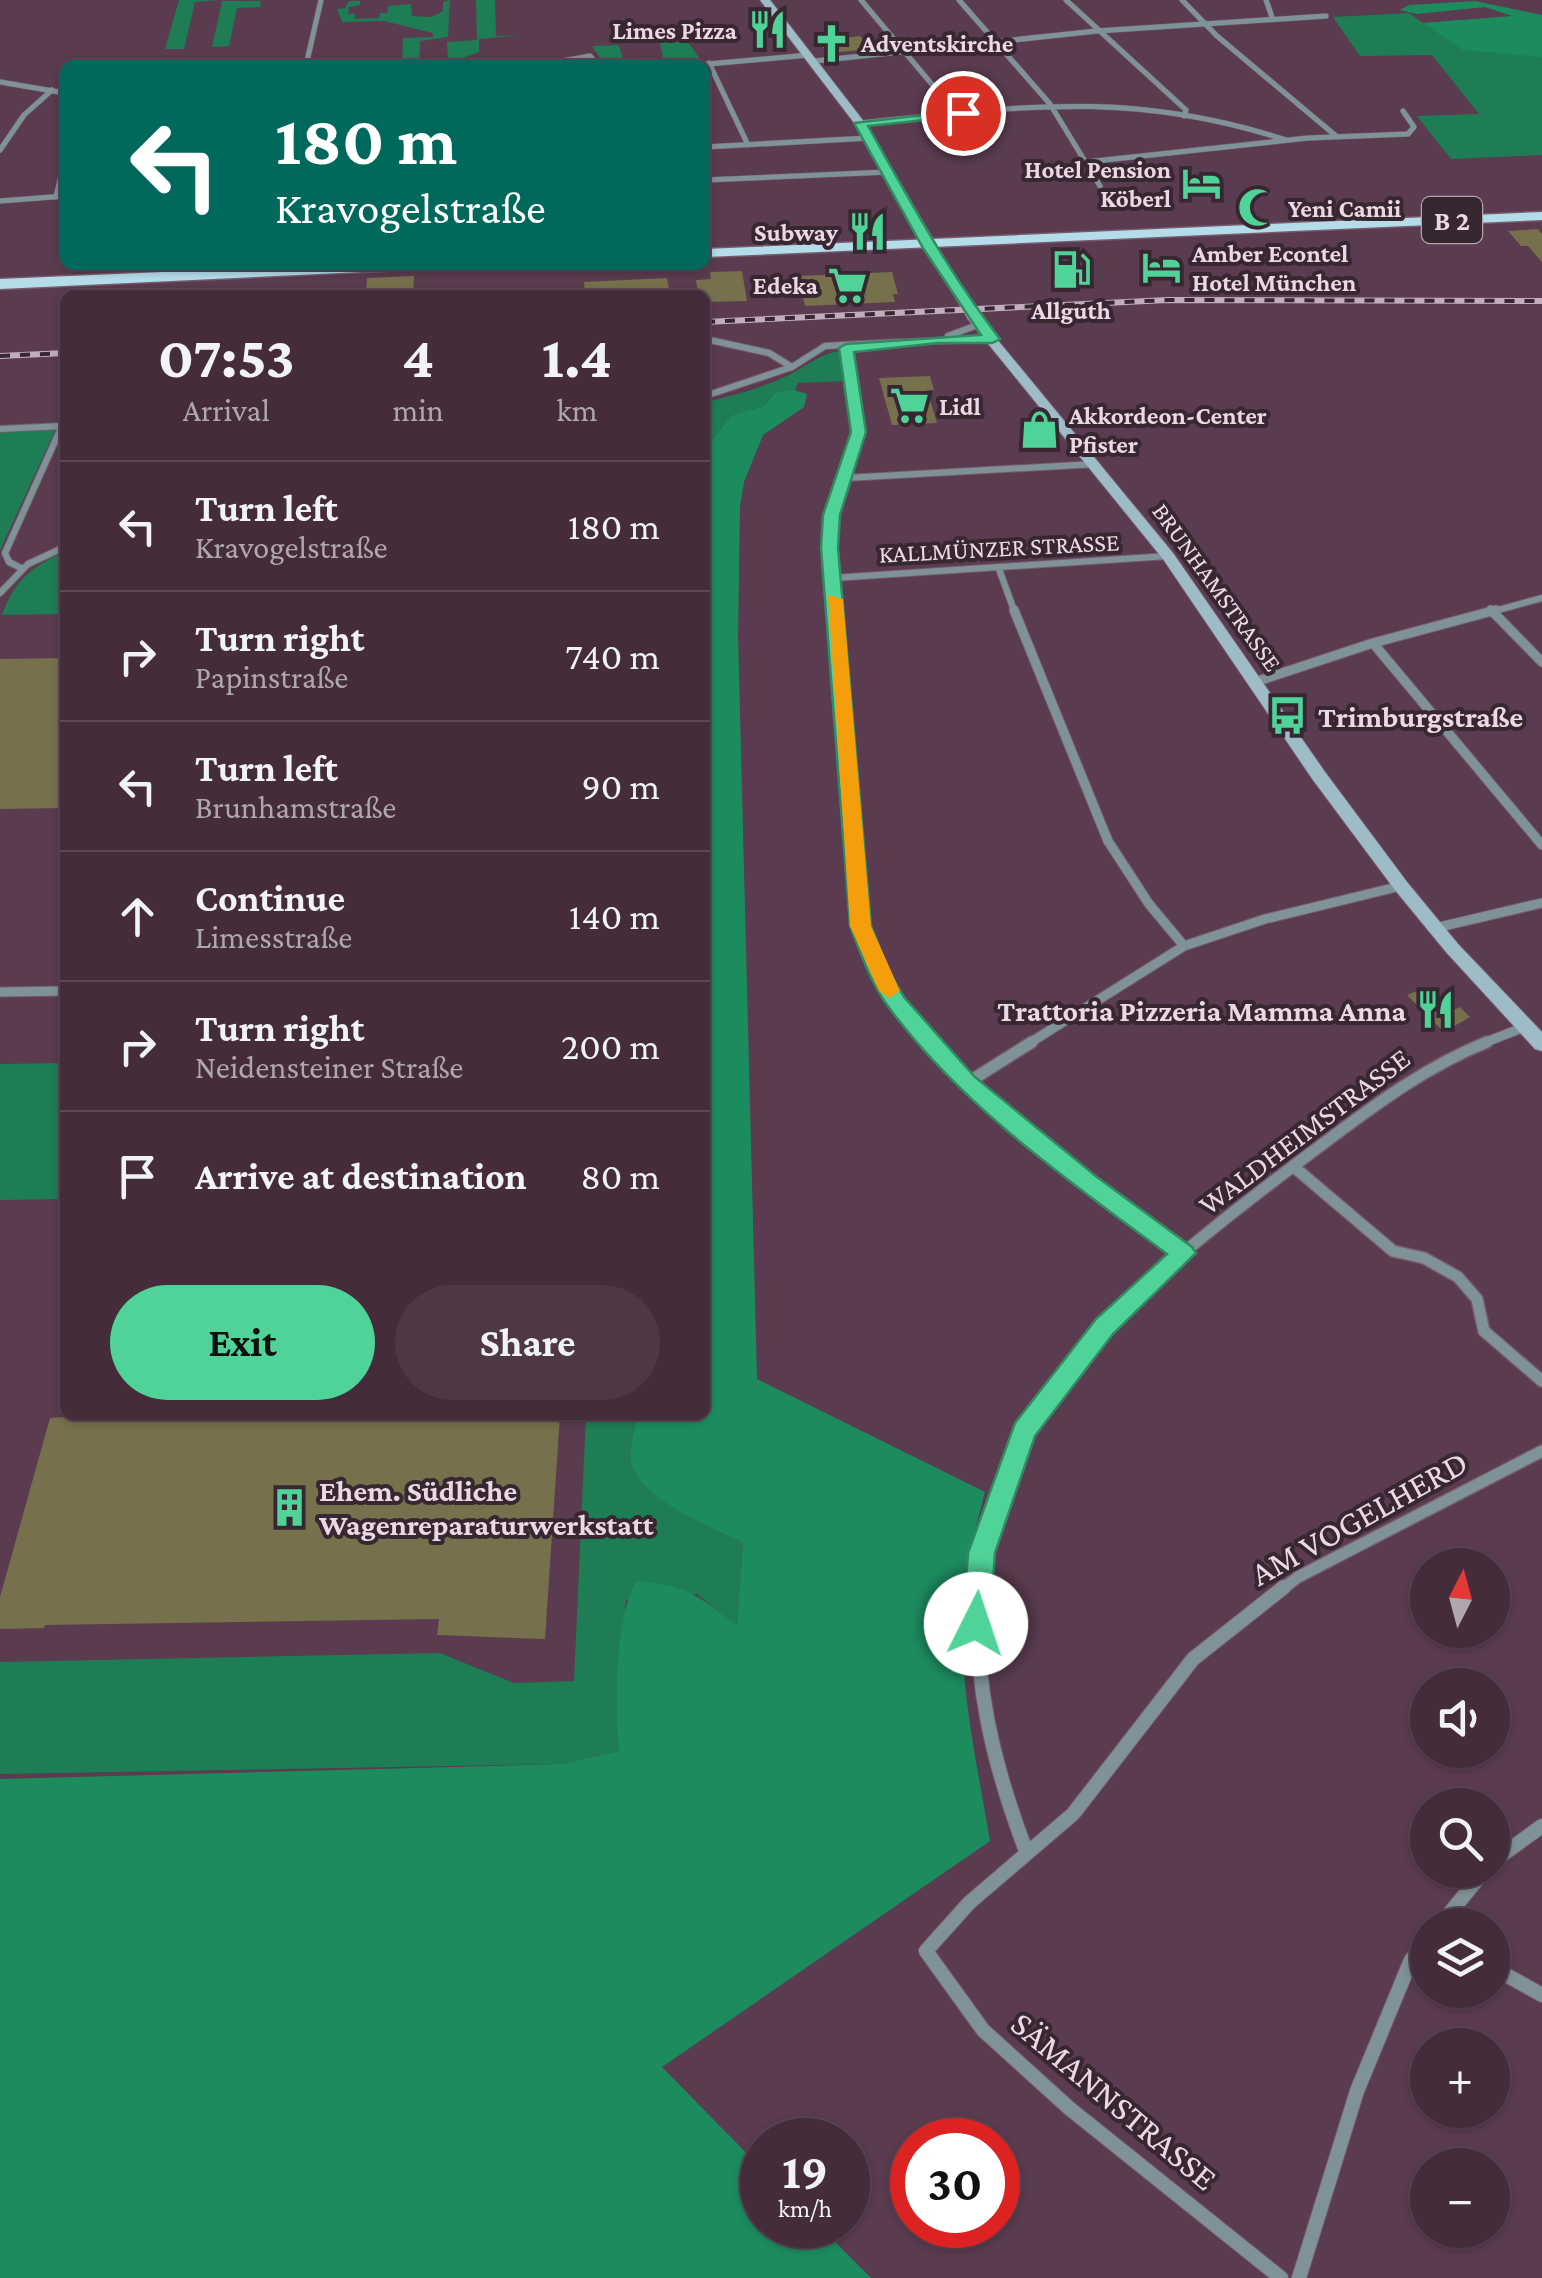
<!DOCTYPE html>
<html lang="en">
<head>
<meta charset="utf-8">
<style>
	:root { --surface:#442c3b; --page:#4e3846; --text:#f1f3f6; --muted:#afa7af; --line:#5c4855; --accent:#50d398 }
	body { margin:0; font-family:"Crimson Pro",serif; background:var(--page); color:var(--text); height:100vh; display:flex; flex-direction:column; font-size:38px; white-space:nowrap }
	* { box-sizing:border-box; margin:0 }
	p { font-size:32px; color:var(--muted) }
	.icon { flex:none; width:55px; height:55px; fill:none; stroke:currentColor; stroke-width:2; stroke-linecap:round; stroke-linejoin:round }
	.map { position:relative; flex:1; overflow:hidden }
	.panel { position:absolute; left:60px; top:290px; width:650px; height:1130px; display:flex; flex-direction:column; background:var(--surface); border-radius:15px; box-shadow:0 2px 8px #0004,0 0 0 2px var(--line) }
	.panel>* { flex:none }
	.top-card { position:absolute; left:60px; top:60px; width:650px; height:210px; border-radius:15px; box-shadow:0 2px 8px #0004,0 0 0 2px var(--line); background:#00695c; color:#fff; overflow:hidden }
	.needle { width:65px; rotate:6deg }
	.buttons { position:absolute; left:1410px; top:1548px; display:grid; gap:20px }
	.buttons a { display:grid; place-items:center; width:100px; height:100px; border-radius:50%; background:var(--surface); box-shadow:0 2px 8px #0004,0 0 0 2px var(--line); font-size:50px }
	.speed { position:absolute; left:740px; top:2118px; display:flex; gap:20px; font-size:50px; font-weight:700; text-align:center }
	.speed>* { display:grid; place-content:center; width:130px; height:130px; border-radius:50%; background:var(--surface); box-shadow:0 2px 8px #0004,0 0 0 2px var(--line); line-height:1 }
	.speed small { font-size:25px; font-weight:400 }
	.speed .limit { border:15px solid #d22; background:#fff; color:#111 }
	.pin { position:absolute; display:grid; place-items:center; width:85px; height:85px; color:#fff; margin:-42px; border:5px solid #fff; border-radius:50%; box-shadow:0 2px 10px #0007 }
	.me { position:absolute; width:110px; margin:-55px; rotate:4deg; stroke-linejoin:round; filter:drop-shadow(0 0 8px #0008) }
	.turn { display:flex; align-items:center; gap:35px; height:210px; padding:0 50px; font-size:45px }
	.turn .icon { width:130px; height:130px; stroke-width:2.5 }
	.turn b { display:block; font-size:70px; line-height:85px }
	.eta { display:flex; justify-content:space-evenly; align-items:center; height:170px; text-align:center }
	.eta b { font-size:60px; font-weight:700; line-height:70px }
	.primary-button { display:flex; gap:20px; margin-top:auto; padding:20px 50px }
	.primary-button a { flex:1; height:115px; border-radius:60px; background:var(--accent); color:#111; font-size:40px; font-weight:700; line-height:115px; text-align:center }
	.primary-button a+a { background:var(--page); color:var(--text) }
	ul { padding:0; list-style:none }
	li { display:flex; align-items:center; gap:30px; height:130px; padding:0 50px; border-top:2px solid var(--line) }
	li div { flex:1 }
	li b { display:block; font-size:38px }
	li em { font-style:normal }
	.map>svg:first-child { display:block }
	.green { fill:#1e7d55 }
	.forest { fill:#1c8c5f }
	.building { fill:#76704c }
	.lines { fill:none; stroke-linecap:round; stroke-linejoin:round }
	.street-far4-casing { stroke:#775a6d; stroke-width:6 }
	.street-far3-casing { stroke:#775a6d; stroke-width:8 }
	.street-far2-casing { stroke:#775a6d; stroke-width:11 }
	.street-far1-casing { stroke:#775a6d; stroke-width:14 }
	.street-casing { stroke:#775a6d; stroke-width:16 }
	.secondary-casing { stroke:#775a6d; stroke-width:2 }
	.primary-casing { stroke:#775a6d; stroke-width:3 }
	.street-far4 { stroke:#7f9298; stroke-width:5 }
	.street-far3 { stroke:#7f9298; stroke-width:6 }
	.street-far2 { stroke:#7f9298; stroke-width:9 }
	.street-far1 { stroke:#7f9298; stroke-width:11 }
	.street { stroke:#7f9298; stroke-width:14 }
	.secondary { fill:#9dbcc6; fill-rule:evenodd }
	.primary { fill:#b4dce9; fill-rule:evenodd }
	.rail-casing { stroke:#c4adbb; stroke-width:6 }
	.rail { stroke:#362731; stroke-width:4; stroke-dasharray:10; stroke-linecap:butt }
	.route { fill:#50d398; stroke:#348963; stroke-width:2.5 }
	.slow { fill:#f59e0b }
	.labels { text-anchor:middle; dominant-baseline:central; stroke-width:8; stroke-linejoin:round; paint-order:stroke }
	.far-poi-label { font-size:25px; font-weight:bold; fill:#ebd8e4; stroke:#362731; text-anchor:start }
	.far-street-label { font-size:25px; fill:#ebd8e4; stroke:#362731 }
	.shield { fill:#362731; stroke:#b5a3ae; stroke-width:2.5 }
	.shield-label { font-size:28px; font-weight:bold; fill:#ebd8e4 }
	.poi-label { font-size:30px; font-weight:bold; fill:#ebd8e4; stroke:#362731; text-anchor:start }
	.street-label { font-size:30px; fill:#ebd8e4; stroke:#362731 }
	.near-street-label { font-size:35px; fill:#ebd8e4; stroke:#362731 }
</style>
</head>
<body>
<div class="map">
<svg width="1542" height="2278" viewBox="0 0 1542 2278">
	<rect width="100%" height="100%" fill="#5a3b4f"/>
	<path class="green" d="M179 0H218L195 2 184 49H165Z
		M450 0 448 37 420 41 419 65H402L403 38 433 37V33L384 21 342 22 337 9 345 8 349 1H360V5L349 7 348 14H355V19L379 18 380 13H387L388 6 411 4 412 16 431 17 443 11V2Z
		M476 0H495L496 36 521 35 479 39V52L448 64 447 42 477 40Z
		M222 1H261L260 7 237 8 229 46 212 47Z
		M1409 13 1423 23 1542 15V155L1451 159 1417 116 1479 114 1432 55 1360 56 1333 17Z
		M688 42 702 62 605 65 592 46 619 45 623 60 663 58 660 43Z
		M839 351 846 381 798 383 795 390 776 392 764 406 732 415 705 448V402C734 396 762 388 789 375 806 366 820 354 839 351Z
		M58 424 2 546 0 550V427Z
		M65 552V614L2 615C14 581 32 566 65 552Z
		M65 1063V1199L0 1200V1064Z
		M586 1415H637C635 1429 628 1449 631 1462 639 1499 710 1526 743 1543L737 1627 697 1594 626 1600 620 1666V1751L562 1764 0 1774V1662L440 1653 514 1683 574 1681Z"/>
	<path class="forest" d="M1475 1 1542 15V57L1463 50 1423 23 1512 16 1485 7 1417 14 1400 10 1409 5Z
		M793 390 807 394 804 407 763 435 744 482 740 507 738 635 757 1379 985 1492C974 1534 962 1577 962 1620 961 1695 978 1769 990 1841L662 2067 762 2169V2225H818L871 2278H0V1779L562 1764 619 1751C615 1704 614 1622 636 1581 692 1586 695 1595 737 1625L743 1543C710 1526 639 1500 631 1462 628 1449 635 1429 637 1415H705V448L732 415 764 406 776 392Z"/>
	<path class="building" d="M860 36 872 49 828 53 817 41Z
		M1538 229 1542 234V262L1528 246H1521L1508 231Z
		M742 271 747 301 705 302V295H698L696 280 711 279 710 272Z
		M892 272 898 294H893L895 302 805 306 798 276Z
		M414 276 413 295H366L367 278Z
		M667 278 670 295H585L584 282Z
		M930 376 934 390H927L937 423 892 425 879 378Z
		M65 658V808L0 809V659Z
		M1427 987 1450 1011 1460 1007 1470 1017 1444 1032 1407 995Z
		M89 1415H560L545 1639 437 1635 439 1619 45 1625 44 1628 0 1629V1597L50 1418Z"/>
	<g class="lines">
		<defs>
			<path id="street-far4" d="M861 0 956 113
				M959 0 1050 104 1100 186
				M1066 0 1186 110 1184 116
				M1182 0 1217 36 1336 136
				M1266 0 1272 17
				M307 61 321 0
				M815 61 1097 31 1326 16
				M709 63 748 145
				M541 65 590 56 598 65
				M697 65 809 55
				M0 82 65 93
				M860 123C1019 107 1129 89 1286 140
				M705 147 869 138
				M0 150 24 115 52 90
				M1086 162 1308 138 1408 134 1414 127 1403 111
				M705 180 888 172
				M56 197 65 159
				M0 201 65 196"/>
			<path id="street-far3" d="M948 336 980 324
				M705 339 769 353 792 367 825 346 882 343
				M879 343 992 339
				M705 396 792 367
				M0 429 62 426
				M846 478 1096 464
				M21 568 9 562 5 553 65 419
				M999 569 1015 613
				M833 578 1168 556
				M0 593 28 564 65 547
				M1490 609 1494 613
				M834 613 829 548 832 515 859 432 846 348
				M1487 613 1542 598"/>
			<path id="street-far2" d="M834 610 860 926 890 993 929 1044
				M1014 610 1108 841 1149 904 1184 946
				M1491 610 1542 662
				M1373 643 1542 845
				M1255 682 1373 643 1496 610
				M1435 928 1542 903
				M0 992 65 991
				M1028 1044 1184 946 1265 919 1401 886
				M1481 1044 1527 1026"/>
			<path id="street-far1" d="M927 1042C1003 1124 1094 1187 1184 1253
				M967 1083 1032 1042
				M1294 1167 1393 1251 1424 1258 1458 1277 1477 1299 1484 1331 1542 1381
				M978 1590C986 1533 998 1473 1028 1423 1090 1320 1212 1227 1308 1155 1366 1112 1420 1069 1487 1042
				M1281 1590 1298 1577 1542 1451"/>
			<path id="street" d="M978 1587C973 1681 993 1764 1026 1851
				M1492 1862 1542 1826
				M1440 1925 1485 1870
				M1492 1967 1542 1995
				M1281 2278 1069 2108 983 2030 926 1951 969 1903 1073 1814 1193 1659 1284 1587
				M1299 2278 1357 2091 1411 1960 1428 1940"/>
			<path id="secondary" d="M760 0H770L865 123 977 315 1173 553 1325 772 1407 882 1458 944 1542 1032V1051L1535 1049 1446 952 1395 890 1313 780 1163 559 968 319 855 124Z"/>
			<path id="primary" d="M1542 212V220L705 257V249Z
				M325 265H433L426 269 0 289V279Z"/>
		</defs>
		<use href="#street-far4" class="street-far4-casing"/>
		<use href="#street-far3" class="street-far3-casing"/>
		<use href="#street-far2" class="street-far2-casing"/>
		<use href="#street-far1" class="street-far1-casing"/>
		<use href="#street" class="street-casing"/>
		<use href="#secondary" class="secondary-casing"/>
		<use href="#primary" class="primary-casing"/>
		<use href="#street-far4" class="street-far4"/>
		<use href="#street-far3" class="street-far3"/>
		<use href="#street-far2" class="street-far2"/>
		<use href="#street-far1" class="street-far1"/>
		<use href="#street" class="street"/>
		<use href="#secondary" class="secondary"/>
		<use href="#primary" class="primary"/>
		<defs>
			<path id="rail" d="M705 322 1168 300 1542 301
				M0 356 65 353"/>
		</defs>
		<use href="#rail" class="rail-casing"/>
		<use href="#rail" class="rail"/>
	</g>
	<path class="route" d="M967 110 963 116 868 126C909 199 948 272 1000 339L992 343H938L854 352 866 432 840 515 838 548 871 926 890 974 904 997 975 1077 1097 1177 1192 1247 1196 1253 1113 1334 1035 1436 995 1553 990 1624 986 1633 976 1637 967 1633 963 1624 968 1553 1015 1423 1096 1319 1167 1254C1069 1181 964 1108 890 1009 871 984 861 954 850 926L821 548 823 515 851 432 839 348 846 344 981 335 923 248 854 123Z"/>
	<path class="slow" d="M828 595 843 599 871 926 900 991 889 998 879 991 850 926Z"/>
	<defs>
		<symbol id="restaurant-bare" viewBox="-9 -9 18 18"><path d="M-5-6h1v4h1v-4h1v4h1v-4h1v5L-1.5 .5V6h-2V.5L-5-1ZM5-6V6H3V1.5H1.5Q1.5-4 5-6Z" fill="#50d398" stroke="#362731" stroke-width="2.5" paint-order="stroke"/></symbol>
		<symbol id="church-bare" viewBox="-9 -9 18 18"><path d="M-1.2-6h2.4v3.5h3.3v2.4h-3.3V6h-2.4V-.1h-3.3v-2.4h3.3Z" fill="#50d398" stroke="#362731" stroke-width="2.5" paint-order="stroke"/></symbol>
		<symbol id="hotel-bare" viewBox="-9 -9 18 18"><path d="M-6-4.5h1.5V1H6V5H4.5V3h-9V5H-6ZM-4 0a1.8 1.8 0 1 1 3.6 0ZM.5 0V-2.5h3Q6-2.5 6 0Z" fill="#50d398" stroke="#362731" stroke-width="2.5" paint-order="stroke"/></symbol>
		<symbol id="mosque-bare" viewBox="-9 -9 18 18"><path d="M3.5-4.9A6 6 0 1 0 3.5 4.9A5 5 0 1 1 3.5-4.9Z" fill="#50d398" stroke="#362731" stroke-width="2.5" paint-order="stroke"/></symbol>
		<symbol id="fuel-bare" viewBox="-9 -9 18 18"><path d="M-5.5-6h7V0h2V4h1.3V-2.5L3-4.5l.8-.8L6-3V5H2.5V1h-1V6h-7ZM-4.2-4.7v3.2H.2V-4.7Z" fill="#50d398" stroke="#362731" stroke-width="2.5" paint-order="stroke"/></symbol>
		<symbol id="supermarket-bare" viewBox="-9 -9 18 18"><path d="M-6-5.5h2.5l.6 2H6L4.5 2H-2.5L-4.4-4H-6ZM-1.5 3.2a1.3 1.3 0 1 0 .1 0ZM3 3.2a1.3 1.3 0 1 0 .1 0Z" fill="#50d398" stroke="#362731" stroke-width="2.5" paint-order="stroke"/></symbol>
		<symbol id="shop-bare" viewBox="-9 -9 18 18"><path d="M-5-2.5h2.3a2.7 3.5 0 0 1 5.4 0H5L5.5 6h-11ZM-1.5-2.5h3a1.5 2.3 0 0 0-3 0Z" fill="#50d398" stroke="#362731" stroke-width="2.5" paint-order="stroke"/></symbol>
		<symbol id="bus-bare" viewBox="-9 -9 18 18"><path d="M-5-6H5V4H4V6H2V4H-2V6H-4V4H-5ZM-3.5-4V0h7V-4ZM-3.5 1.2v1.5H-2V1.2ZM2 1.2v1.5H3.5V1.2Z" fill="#50d398" stroke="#362731" stroke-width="2.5" paint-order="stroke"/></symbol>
		<symbol id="building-bare" viewBox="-9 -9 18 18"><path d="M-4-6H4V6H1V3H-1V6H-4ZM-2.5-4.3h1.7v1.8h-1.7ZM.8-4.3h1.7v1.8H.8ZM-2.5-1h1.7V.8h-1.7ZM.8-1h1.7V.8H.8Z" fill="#50d398" stroke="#362731" stroke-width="2.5" paint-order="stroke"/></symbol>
	</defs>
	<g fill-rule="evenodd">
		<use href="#restaurant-bare" x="740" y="2" width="55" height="55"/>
		<use href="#church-bare" x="804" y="16" width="55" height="55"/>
		<use href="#hotel-bare" x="1174" y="156" width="55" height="55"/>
		<use href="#mosque-bare" x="1230" y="180" width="55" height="55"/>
		<use href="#restaurant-bare" x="840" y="204" width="55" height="55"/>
		<use href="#hotel-bare" x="1134" y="240" width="55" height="55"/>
		<use href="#fuel-bare" x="1044" y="242" width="55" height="55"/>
		<use href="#supermarket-bare" x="820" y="258" width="55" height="55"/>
		<use href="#supermarket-bare" x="882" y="378" width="55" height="55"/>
		<use href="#shop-bare" x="1012" y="402" width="55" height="55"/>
		<use href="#bus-bare" x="1260" y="688" width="55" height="55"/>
		<use href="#restaurant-bare" x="1408" y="982" width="55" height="55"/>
		<use href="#building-bare" x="262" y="1480" width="55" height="55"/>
	</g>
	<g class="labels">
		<g class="far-poi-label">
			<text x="737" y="30" text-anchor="end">Limes Pizza</text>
			<text x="861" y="43">Adventskirche</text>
			<text x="1171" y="169" text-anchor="end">Hotel Pension<tspan x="1171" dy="29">Köberl</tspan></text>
			<text x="1288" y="208">Yeni Camii</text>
			<text x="838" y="232" text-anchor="end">Subway</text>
			<text x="1192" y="253">Amber Econtel<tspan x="1192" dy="29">Hotel München</tspan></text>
			<text x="818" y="285" text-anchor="end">Edeka</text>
			<text x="1071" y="310" text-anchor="middle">Allguth</text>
			<text x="939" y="406">Lidl</text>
			<text x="1069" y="415">Akkordeon-Center<tspan x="1069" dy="29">Pfister</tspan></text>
		</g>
		<g class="far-street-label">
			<text transform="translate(999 548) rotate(-3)">KALLMÜNZER STRASSE</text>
			<text transform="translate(1217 587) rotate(54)">BRUNHAMSTRASSE</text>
		</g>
		<rect class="shield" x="1422" y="197" width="60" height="46" rx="8"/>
		<g class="shield-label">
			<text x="1452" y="220">B 2</text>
		</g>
		<g class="poi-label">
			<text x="1318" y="716">Trimburgstraße</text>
			<text x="1406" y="1010" text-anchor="end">Trattoria Pizzeria Mamma Anna</text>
			<text x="319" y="1490">Ehem. Südliche<tspan x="319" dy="34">Wagenreparaturwerkstatt</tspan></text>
		</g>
		<g class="street-label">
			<text transform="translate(1304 1131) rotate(-37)">WALDHEIMSTRASSE</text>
		</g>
		<g class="near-street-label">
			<text transform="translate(1359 1518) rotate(-29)">AM VOGELHERD</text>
			<text transform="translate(1114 2101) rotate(40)">SÄMANNSTRASSE</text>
		</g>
	</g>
</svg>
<div class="buttons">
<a><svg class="needle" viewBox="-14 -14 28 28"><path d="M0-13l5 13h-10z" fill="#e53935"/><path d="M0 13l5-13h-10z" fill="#afa7af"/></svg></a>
<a><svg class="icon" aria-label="sound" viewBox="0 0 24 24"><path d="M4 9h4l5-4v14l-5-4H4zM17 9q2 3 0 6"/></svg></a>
<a><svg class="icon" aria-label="search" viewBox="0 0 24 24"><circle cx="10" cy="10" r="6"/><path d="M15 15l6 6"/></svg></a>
<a><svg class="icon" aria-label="layers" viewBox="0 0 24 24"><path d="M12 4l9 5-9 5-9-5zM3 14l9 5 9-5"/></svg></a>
<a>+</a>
<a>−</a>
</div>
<div class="speed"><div>19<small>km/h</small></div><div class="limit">30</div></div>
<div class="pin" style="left:963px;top:113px;background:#d93025"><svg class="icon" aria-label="arrive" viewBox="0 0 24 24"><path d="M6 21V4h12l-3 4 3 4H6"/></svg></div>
<svg class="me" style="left:976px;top:1624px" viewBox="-20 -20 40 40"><circle r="19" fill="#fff"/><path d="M0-13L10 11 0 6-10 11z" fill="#50d398"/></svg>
<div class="top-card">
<div class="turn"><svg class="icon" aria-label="left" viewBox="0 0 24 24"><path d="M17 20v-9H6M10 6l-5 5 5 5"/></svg><div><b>180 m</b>Kravogelstraße</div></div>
</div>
<section class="panel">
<div class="eta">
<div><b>07:53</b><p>Arrival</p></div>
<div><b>4</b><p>min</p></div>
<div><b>1.4</b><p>km</p></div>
</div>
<ul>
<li><svg class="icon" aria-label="left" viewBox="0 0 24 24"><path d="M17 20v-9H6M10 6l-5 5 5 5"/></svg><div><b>Turn left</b><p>Kravogelstraße</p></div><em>180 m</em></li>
<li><svg class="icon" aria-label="right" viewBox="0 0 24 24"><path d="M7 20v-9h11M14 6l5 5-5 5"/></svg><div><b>Turn right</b><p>Papinstraße</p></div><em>740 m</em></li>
<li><svg class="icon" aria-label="left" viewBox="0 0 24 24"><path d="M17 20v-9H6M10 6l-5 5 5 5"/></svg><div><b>Turn left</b><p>Brunhamstraße</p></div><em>90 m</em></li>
<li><svg class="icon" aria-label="ahead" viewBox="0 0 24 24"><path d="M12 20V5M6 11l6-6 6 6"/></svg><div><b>Continue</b><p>Limesstraße</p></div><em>140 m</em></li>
<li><svg class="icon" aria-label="right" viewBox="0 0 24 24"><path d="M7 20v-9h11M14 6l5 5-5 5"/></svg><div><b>Turn right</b><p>Neidensteiner Straße</p></div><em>200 m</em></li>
<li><svg class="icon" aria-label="arrive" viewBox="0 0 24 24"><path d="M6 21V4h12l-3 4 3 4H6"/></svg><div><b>Arrive at destination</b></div><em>80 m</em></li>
</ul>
<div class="primary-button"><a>Exit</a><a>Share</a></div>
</section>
</div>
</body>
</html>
